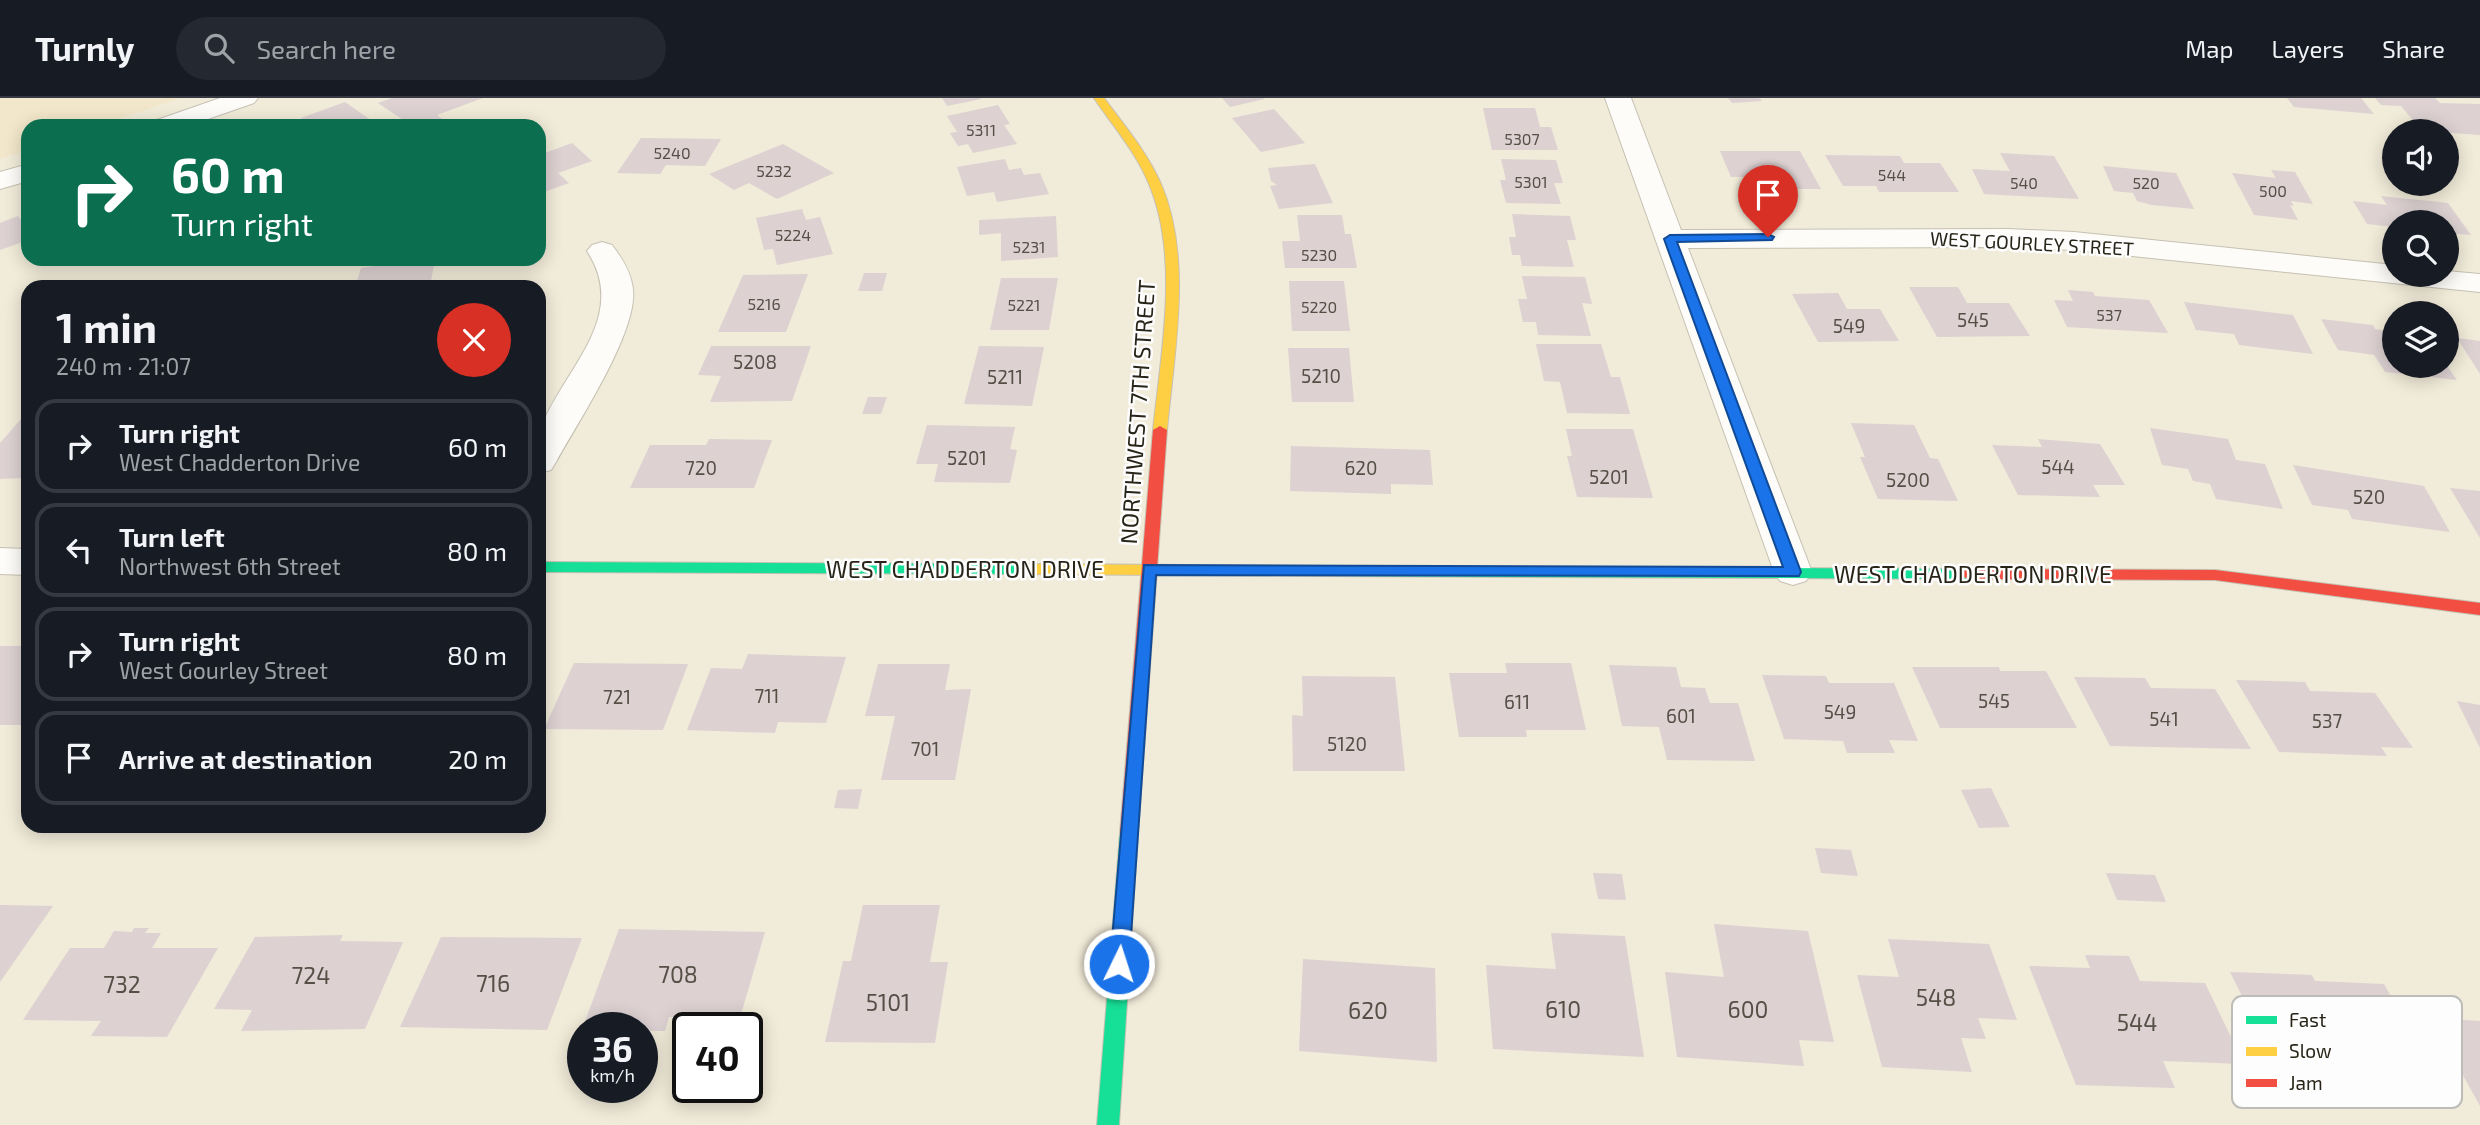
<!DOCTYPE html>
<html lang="en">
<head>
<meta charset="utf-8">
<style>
	:root { --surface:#171b24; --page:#242831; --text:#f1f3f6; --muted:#9ea1a6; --line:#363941 }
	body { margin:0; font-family:"Exo 2",sans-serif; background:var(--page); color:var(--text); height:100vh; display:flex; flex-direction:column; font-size:26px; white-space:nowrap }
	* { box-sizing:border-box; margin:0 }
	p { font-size:23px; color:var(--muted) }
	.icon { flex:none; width:38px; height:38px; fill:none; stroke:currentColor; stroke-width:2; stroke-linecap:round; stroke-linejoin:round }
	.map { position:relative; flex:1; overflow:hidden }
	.sheet { position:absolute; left:21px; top:182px; width:525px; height:553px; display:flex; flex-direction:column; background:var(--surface); border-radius:21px; box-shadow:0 4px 18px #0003 }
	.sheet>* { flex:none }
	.hud { position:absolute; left:21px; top:21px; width:525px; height:147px; border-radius:21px; box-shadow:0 4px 18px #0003; background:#0b6e4f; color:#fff; overflow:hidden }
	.fabs { position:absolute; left:2382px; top:21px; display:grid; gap:14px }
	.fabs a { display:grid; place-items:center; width:77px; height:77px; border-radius:50%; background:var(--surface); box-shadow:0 4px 18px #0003; font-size:35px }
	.speed { position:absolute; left:567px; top:914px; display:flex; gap:14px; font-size:35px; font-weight:700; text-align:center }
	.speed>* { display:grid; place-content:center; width:91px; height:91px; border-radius:50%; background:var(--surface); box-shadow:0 4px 18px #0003; line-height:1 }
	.speed small { font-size:18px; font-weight:400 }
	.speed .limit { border:4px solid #111; border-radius:10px; background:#fff; color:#111 }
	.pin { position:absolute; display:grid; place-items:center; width:60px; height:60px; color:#fff; margin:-72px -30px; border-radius:50% 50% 50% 0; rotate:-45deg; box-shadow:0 0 7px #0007 }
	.pin .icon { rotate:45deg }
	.me { position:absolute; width:77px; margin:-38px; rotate:4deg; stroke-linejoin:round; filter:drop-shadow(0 0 5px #0008) }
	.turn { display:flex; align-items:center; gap:24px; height:147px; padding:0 35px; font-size:32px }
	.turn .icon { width:91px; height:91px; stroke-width:2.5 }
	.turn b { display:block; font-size:49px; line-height:60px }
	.round { display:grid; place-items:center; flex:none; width:74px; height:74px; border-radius:37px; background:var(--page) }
	.summary { display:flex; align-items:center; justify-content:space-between; height:119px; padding:0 35px }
	h1 { font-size:42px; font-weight:700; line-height:52px }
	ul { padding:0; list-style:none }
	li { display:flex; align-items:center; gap:21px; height:94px; margin:0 14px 10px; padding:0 21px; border:4px solid var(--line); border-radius:21px }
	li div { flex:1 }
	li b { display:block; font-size:26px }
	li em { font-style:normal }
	header { display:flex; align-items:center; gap:42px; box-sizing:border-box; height:98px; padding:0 35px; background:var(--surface); border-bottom:2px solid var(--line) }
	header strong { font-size:33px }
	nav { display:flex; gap:38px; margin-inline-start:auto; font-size:24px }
	.search { width:490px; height:63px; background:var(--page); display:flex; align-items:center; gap:18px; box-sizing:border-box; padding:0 24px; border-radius:38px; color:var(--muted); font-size:26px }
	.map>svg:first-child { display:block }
	.built { fill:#f2e7ca }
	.building { fill:#ddd1d2 }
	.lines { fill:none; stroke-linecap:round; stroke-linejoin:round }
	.street-casing { stroke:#c6c1b3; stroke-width:2 }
	.fast-casing { stroke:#c6c1b3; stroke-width:2 }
	.slow-casing { stroke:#c6c1b3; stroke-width:2 }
	.jam-casing { stroke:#c6c1b3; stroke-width:2 }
	.street { fill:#fdfcf9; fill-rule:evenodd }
	.fast { fill:#16e098; fill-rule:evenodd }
	.slow { fill:#ffcf43; fill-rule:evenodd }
	.jam { fill:#f24e42; fill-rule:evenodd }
	.route { fill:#1a73e8; stroke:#114b97; stroke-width:2 }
	.labels { text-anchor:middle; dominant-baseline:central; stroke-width:5; stroke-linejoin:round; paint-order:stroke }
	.far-number-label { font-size:16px; fill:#554f46 }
	.far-street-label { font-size:19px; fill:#282418; stroke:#fdfdfd }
	.number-label { font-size:19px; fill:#554f46 }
	.street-label { font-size:23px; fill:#282418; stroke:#fdfdfd }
	.near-number-label { font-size:23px; fill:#554f46 }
	.key { fill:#fdfdfd; stroke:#bdbcb8; stroke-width:2 }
	.key-label { font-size:19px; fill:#282418 }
</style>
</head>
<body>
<header>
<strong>Turnly</strong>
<div class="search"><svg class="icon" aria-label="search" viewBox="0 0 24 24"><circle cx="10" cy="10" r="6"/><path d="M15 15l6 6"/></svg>Search here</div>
<nav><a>Map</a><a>Layers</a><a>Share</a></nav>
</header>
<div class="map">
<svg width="2480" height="1027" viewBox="0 0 2480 1027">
	<rect width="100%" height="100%" fill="#f1ebd9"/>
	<path class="built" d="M0 0H181L98 28H28V52L0 61Z"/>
	<path class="building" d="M392 0H483L437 17 444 22 427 28H412L378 5Z
		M942 0H981V1L947 8Z
		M1222 0H1264V1L1230 9Z
		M1728 0H1759L1762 3 1732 5Z
		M2287 0H2361L2374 16 2294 9Z
		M2375 0H2435L2440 5 2480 6V37L2422 33 2401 8 2381 7Z
		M345 4 375 25 306 28 310 26 301 20Z
		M998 7 1010 26 1004 27 1017 46 973 55 968 46 958 48 950 35 957 34 947 18Z
		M1483 10H1535L1540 29H1551L1558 52H1492Z
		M1274 11 1305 45 1261 54 1232 20Z
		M641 40 721 41 705 68 666 67 660 76 617 75Z
		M572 45 592 63 558 75 569 85 539 96V57Z
		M783 46 834 75 777 101 749 85 734 92 709 76Z
		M1720 53H1800L1821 91H1774L1769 79H1731Z
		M2000 55 2054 58 2079 101 1984 96 1972 71 2010 73Z
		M1825 57 1900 58 1904 65H1940L1959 94H1879L1876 88H1843Z
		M1005 61 1009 72 1021 70 1024 77 1040 75 1049 96 997 104 994 94 967 98 957 69Z
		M1501 61 1556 62 1563 85H1554L1561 106 1506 105 1500 82H1506Z
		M1315 66 1333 105 1279 111 1270 88 1277 87 1271 83 1268 70Z
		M2103 68 2176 75 2194 111 2152 107 2137 103 2133 95 2114 93Z
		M2271 72 2295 74 2313 106 2291 103 2294 108 2290 107 2298 122 2254 117 2232 75 2276 80Z
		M2381 98 2448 105 2471 137 2446 135V124H2394V129L2367 126 2353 103 2387 107Z
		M802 111 806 122 820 119 833 156 777 167 773 151 764 152 756 120Z
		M1512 116 1570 118 1576 142H1567L1574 169 1522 168 1520 157H1512L1509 139H1516Z
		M1297 117H1342L1345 136H1351L1357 170H1285L1282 143H1300Z
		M18 118 28 130V142L0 152V125Z
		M1056 118 1058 159 1001 163V135L979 137V122Z
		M422 161H435L431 183 425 184 424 189H355L361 170Z
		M864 175H887L882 193H858Z
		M808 176 786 234H718L743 177Z
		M1522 178 1585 179 1592 206 1582 205 1591 238 1538 237 1536 224H1523L1518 201H1527Z
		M1001 180H1058L1049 232H990Z
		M1289 183H1344L1350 233H1292Z
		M1909 189H1958L1967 205H2009L2030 238 1937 239Z
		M2068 192 2093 194 2095 198 2149 202 2168 235 2067 229 2054 202 2073 203Z
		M1838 195 1847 211H1880L1899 243 1818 244 1792 196Z
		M2184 204 2293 217 2313 256 2239 247 2234 236 2196 232Z
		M2321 221 2373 227 2375 231 2394 234V268H2447L2457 282 2385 274 2374 257 2338 252Z
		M2457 240 2480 243V276Z
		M1536 246H1601L1611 279H1620L1630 316 1567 315 1560 284 1544 283Z
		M711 248H811L792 303 710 304 721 278 698 277Z
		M979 248 1044 249 1032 308 964 306Z
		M1288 250H1349L1354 304H1292Z
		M868 299H887L881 316H862Z
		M28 313V376L25 380 0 381V345Z
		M1851 325 1914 327 1930 360 1938 361 1958 403 1878 401 1860 359H1865Z
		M927 327 1015 329 1010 351 1017 352 1010 385 934 384 938 366H916Z
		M2150 330 2228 341 2236 362 2265 366 2283 411 2216 401 2210 386 2193 383 2188 371 2162 367Z
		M1566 331H1633L1653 400 1577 399 1567 358H1572Z
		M709 341 772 342 754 390H630L650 347H706Z
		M2038 341 2100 346 2125 387H2093L2100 399 2018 397 1992 347 2042 349Z
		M1291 348 1430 352 1433 387 1391 386V396L1290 393Z
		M2293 367 2424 388 2450 434 2352 421 2348 412 2312 407Z
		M2450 390 2480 393V440Z
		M0 548H28V627H0Z
		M748 556 846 559 826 625 778 624 775 635 687 632 711 570 742 571Z
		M574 565 688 566 663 632 544 631Z
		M1505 565H1571L1586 632H1526L1527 639H1459L1449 575H1507Z
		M878 566H950L945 592 971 591 955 682H881L895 618H865Z
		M1609 567 1676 569 1681 589 1705 590 1710 605H1738L1755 663 1667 662 1659 629 1622 628Z
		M1912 569H1999L2000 573H2046L2077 630H1940Z
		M1762 577 1826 578 1829 585H1894L1918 643 1889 642 1895 655H1847L1843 643 1784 641Z
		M1302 578 1395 579 1405 673H1293L1292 617 1303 618Z
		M2074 579 2145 580 2151 590 2215 591 2251 651 2110 648Z
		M2236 582 2305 584 2310 593 2375 595 2413 650 2381 649 2387 658 2279 654Z
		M2457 603 2480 607V650Z
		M1991 690 2010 729 1979 730 1961 692Z
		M862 691 858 711 834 710 838 692Z
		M1815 750 1851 752 1858 778 1821 775Z
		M1593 775 1622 776 1626 802 1598 801Z
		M2106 775 2155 777 2166 804 2117 802Z
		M0 807 53 808 0 884Z
		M863 807H940L930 864H948L935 945 825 944 843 863H851Z
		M1714 826 1808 833 1834 944 1799 942 1804 968 1677 959 1665 874 1724 879Z
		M134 830H149L145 835H161L152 850H218L167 939 91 938 101 923 23 922 70 850H104L114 833 132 834Z
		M619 831 765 834 740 920 669 919 665 933H642V929H583Z
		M1551 835 1625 838 1644 959 1493 951 1486 867 1556 871Z
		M343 837 340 843 403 844 365 931 241 933 252 912 214 911 255 839Z
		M441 839 582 840 547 932 400 929Z
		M1888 841 1989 846 2017 922 1978 920 1986 941 1961 940 1972 974 1882 969 1857 877 1899 879Z
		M2085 857 2129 858 2140 883 2205 885 2244 966 2163 963 2175 990 2076 987 2029 868 2090 870Z
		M1303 861 1435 870 1437 964 1299 953Z
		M2230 874 2312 877 2315 883 2384 886 2432 969 2360 966 2384 1009 2295 1005Z
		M2431 920 2480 923V1008Z"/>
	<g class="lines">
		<defs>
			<path id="street" d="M220 0H258L254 5 188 28H150L154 23Z
				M1605 0H1631L1681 132 2008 131 2074 134 2394 167V177H2446V173L2480 176V194L2074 152 2008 149 1688 150 1812 474 1806 483 1793 487 1780 483 1774 474Z
				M28 66V83L0 91V74Z
				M602 144 612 147C622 160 631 174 633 191 638 234 578 324 556 364L551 372 539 375C539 363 536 344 540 332 562 272 631 220 587 153L592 147Z
				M0 450 28 451V477L0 476Z"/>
			<path id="fast" d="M539 464 1025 466 1033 471 1025 476 539 474Z
				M1329 468 1967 471 1975 476 1967 481 1329 478 1321 473Z
				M1129 727 1135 730 1138 735 1119 1027H1097L1120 735 1123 730Z"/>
			<path id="slow" d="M1094 0H1104C1124 27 1147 54 1161 86 1193 161 1174 254 1167 332L1160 336 1153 332C1161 256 1180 159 1149 86 1136 54 1113 28 1094 0Z
				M1025 466 1329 468 1337 473 1329 478 1025 476 1017 471Z"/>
			<path id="jam" d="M1160 328 1167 332 1138 735 1135 740 1129 743 1123 740 1120 735 1153 332Z
				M1967 471 2215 472 2480 505V517L2215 482 1967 481 1959 476Z"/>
		</defs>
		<use href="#street" class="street-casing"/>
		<use href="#fast" class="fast-casing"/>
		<use href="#slow" class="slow-casing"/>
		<use href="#jam" class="jam-casing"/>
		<use href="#street" class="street"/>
		<use href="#fast" class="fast"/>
		<use href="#slow" class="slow"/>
		<use href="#jam" class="jam"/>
	</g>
	<path class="route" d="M1768 136 1774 139 1772 142 1677 144 1801 474 1799 478 1156 477 1129 866 1126 872 1119 875 1112 872 1110 866 1144 467 1783 469 1664 141 1670 137Z"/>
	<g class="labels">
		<g class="far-number-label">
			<text x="981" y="31">5311</text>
			<text x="1522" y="40">5307</text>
			<text x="672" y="54">5240</text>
			<text x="774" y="72">5232</text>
			<text x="1892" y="76">544</text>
			<text x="1531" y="83">5301</text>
			<text x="2024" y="84">540</text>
			<text x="2146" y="84">520</text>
			<text x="2273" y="92">500</text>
			<text x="793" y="136">5224</text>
			<text x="1029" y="148">5231</text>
			<text x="1319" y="156">5230</text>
			<text x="764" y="205">5216</text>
			<text x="1024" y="206">5221</text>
			<text x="1319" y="208">5220</text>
			<text x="2109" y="216">537</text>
		</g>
		<g class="far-street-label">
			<text transform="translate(2032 145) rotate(3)">WEST GOURLEY STREET</text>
		</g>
		<g class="number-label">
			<text x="1973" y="221">545</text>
			<text x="1849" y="227">549</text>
			<text x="755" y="263">5208</text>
			<text x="1321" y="277">5210</text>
			<text x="1005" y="278">5211</text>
			<text x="967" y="359">5201</text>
			<text x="2058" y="368">544</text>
			<text x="701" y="369">720</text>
			<text x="1361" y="369">620</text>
			<text x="1609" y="378">5201</text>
			<text x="1908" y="381">5200</text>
			<text x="2369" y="398">520</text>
			<text x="767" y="597">711</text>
			<text x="617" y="598">721</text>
			<text x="1994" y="602">545</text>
			<text x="1517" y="603">611</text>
			<text x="1840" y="613">549</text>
			<text x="1681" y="617">601</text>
			<text x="2164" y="620">541</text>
			<text x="2327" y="622">537</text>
			<text x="1347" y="645">5120</text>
			<text x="925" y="650">701</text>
		</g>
		<g class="street-label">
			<text transform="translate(1137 314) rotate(-86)">NORTHWEST 7TH STREET</text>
			<text x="965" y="471">WEST CHADDERTON DRIVE</text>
			<text x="1973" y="476">WEST CHADDERTON DRIVE</text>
		</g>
		<g class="near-number-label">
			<text x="678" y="876">708</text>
			<text x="311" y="877">724</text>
			<text x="493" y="885">716</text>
			<text x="122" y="886">732</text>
			<text x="1936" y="899">548</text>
			<text x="888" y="904">5101</text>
			<text x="1563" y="911">610</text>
			<text x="1748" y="911">600</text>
			<text x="1368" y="912">620</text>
			<text x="2137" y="924">544</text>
		</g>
	</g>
	<rect x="2232" y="898" width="230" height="112" rx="10" class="key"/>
	<rect x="2246" y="918" width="31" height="8" fill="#16e098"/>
	<rect x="2246" y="949" width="31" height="9" fill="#ffcf43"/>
	<rect x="2246" y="981" width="31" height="8" fill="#f24e42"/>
	<g class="key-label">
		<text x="2289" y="929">Fast</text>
		<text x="2289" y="960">Slow</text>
		<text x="2289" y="992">Jam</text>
	</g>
</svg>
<div class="fabs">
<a><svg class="icon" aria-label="sound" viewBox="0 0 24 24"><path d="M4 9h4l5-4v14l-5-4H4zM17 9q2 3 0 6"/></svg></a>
<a><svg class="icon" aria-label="search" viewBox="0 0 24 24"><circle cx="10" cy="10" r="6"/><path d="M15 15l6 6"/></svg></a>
<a><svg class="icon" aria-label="layers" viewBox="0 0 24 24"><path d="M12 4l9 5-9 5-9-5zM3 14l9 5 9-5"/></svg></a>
</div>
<div class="speed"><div>36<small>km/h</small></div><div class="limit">40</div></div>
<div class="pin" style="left:1768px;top:139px;background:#d93025"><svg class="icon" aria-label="arrive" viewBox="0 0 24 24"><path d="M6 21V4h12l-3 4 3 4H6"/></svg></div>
<svg class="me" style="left:1119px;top:866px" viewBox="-20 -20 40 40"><circle r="17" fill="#1a73e8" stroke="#fff" stroke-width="3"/><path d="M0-11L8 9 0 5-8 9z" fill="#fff"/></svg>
<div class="hud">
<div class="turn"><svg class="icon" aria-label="right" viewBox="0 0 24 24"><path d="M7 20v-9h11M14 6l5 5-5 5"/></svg><div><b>60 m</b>Turn right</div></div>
</div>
<section class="sheet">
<div class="summary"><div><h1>1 min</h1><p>240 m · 21:07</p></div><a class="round" style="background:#d93025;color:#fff"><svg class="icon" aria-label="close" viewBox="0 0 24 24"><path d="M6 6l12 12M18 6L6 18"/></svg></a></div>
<ul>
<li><svg class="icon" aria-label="right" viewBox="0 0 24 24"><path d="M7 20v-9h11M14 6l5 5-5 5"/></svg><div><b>Turn right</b><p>West Chadderton Drive</p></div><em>60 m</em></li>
<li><svg class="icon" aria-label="left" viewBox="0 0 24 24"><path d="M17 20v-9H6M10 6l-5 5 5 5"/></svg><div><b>Turn left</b><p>Northwest 6th Street</p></div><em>80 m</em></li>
<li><svg class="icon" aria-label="right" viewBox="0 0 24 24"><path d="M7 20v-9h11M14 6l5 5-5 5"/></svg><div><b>Turn right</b><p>West Gourley Street</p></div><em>80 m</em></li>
<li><svg class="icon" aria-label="arrive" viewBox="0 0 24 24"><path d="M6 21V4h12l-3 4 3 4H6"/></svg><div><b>Arrive at destination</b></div><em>20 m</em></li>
</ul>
</section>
</div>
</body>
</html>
